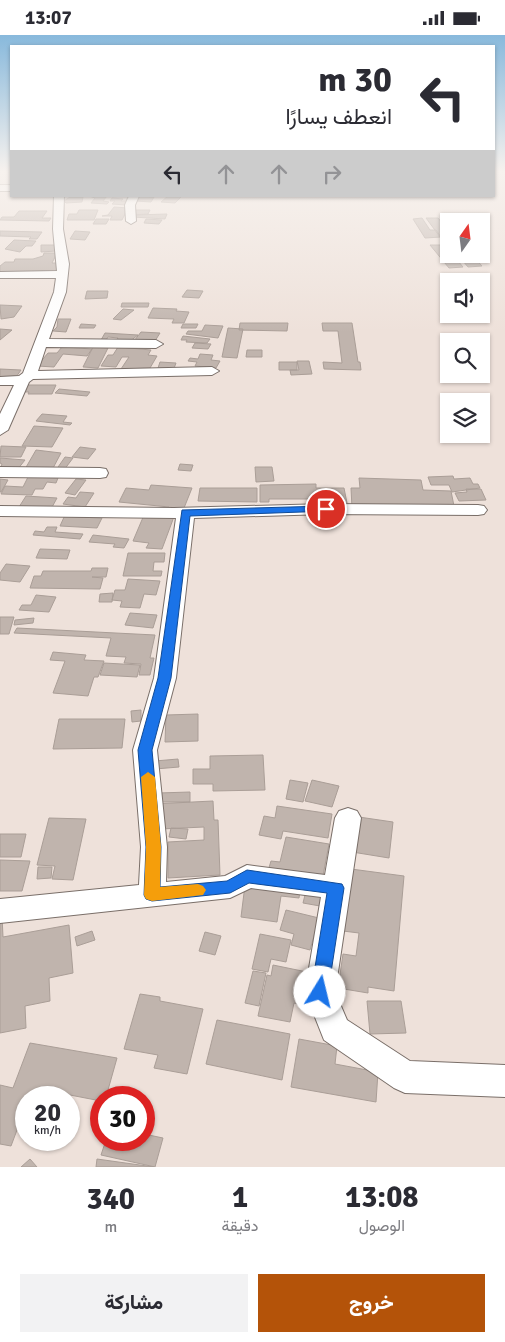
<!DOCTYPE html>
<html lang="ar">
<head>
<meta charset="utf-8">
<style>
	:root { --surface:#fff; --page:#f2f2f3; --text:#2b2b33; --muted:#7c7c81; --accent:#b45309 }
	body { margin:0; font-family:Signika,Vazirmatn,sans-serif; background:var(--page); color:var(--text); direction:rtl; height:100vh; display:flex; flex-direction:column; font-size:19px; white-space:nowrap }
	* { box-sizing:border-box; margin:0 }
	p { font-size:16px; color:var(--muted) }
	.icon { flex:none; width:28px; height:28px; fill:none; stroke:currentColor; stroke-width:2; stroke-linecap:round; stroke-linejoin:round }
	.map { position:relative; height:1132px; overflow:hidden; direction:ltr }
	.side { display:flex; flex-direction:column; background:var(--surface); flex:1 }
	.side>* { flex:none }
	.banner { position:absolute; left:10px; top:10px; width:485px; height:152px; border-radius:0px; box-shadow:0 1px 4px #0004; direction:rtl; background:#fff; color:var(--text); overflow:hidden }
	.needle { width:32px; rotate:14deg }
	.controls { position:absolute; left:440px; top:178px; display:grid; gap:10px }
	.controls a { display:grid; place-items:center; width:50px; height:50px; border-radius:0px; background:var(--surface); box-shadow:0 1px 4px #0004; font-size:25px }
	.speed { position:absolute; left:15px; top:1051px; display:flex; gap:10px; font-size:25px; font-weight:700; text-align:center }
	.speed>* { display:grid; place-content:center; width:65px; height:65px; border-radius:50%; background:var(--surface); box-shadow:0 1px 4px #0004; line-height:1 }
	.speed small { font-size:12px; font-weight:400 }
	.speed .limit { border:8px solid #d22; background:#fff; color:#111 }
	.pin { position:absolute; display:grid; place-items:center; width:42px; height:42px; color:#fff; margin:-21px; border:2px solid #fff; border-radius:50%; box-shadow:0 1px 5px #0007 }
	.me { position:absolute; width:55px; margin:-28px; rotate:9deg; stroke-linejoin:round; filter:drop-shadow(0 0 4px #0008) }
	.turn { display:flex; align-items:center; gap:18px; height:105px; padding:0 20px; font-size:22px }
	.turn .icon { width:65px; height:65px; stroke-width:2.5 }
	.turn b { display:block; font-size:35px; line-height:42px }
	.lanes { display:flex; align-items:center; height:48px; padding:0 20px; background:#0003; justify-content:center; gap:25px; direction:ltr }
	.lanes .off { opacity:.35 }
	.eta { display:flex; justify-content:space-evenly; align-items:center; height:85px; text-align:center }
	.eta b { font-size:30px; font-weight:800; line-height:35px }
	.primary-button { display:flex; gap:10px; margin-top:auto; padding:10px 20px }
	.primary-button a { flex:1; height:58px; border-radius:0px; background:var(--accent); color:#fff; font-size:20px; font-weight:800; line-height:58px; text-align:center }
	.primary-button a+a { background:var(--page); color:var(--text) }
	.status { display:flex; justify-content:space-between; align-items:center; height:35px; padding:0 25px; background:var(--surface); direction:ltr }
	.status svg { height:14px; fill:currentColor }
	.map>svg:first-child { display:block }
	.building { fill:#c0b4ad; stroke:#aa9e97 }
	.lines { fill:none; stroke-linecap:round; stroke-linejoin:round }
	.street-casing { stroke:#7a6f69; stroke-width:2 }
	.street { fill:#fff; fill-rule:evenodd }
	.route { fill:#1a73e8; stroke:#114b97 }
	.slow { fill:#f59e0b }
</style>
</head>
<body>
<div class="status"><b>13:07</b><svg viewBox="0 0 49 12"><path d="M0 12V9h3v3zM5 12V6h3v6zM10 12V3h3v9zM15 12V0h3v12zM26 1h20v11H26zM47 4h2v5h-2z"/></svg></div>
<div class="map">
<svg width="505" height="1132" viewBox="0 0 505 1132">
	<rect width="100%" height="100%" fill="#eee1da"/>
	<path class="building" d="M89 161H107L103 166 109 167 107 169 91 168 95 163Z
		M139 161 154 162 151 167 136 166Z
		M168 161H182L175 168 161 167Z
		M83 162 82 167 66 168 64 166 70 162Z
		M112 163 123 164 121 166H129L126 170 112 169 115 166H110Z
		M114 172 128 173 122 185H110L112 181H102L108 180Z
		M79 175H98L94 185H67L69 179H77Z
		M134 175H150L148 179 134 180 167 179 165 184 133 182Z
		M19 176H47L42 183H51L49 186 0 185 2 182H14Z
		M422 183 430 195H436L441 202 425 203 413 184Z
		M426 183H438L449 196V202H440Z
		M96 184H109L106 189H93Z
		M146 184 162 185 159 189 144 188Z
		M0 196 42 197 37 204H29L31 202 0 201Z
		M75 196 90 197 85 205 70 204Z
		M14 205 36 206 32 211H26L20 217 5 214Z
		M41 210H56V216L41 217Z
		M430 210H444L449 219H452L463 232 449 233Z
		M44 218H57L52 228H60L55 237H0V231L5 227H14L15 224H33L43 221Z
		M457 219H471L482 231 468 232Z
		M187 255 203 256 199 263 182 262Z
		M87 256H108L107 263 85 264Z
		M122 268H149L148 272H121Z
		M0 270 22 271 14 282 1 284Z
		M153 273 177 274 176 276 189 277 184 288H172L174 284 148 283Z
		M123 274 134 275 121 285 113 284Z
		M58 284H71L66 297 53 296 57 292Z
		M240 288H288L287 296 239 295Z
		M322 288H352L358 327H360L361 335 324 334 323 327 342 328 338 296H323Z
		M81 289 96 290 94 293H79Z
		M183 289H198L196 293H181Z
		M205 290 223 291 218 303 186 299 188 296H202Z
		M228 293 243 294 237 323 222 322Z
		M0 294 12 295 0 305Z
		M141 297 160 298 155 306H134Z
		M105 298 138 300 129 307 116 306 118 303 108 302 106 305H101Z
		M183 301 210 304 207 308 186 307 187 305H181Z
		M195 308 211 309 208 314 192 313Z
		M62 312 92 314 87 321 63 319 54 332 37 331 48 318H57Z
		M93 312 108 313 98 333 83 332Z
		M118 312 151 315 148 320 157 321 150 333 121 334 129 322H122L116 332 101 331 108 320H113Z
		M247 315H262V322H246Z
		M200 319 213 320 211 325 220 326 216 333 195 331 197 327 188 326 190 323 198 324Z
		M297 326H309L312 339 291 340 290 335H299Z
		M160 327 176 328 173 336H157Z
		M279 327H297V335H279Z
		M0 334 21 335 14 345 0 344Z
		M27 350H56L52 359H28L29 357H24Z
		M59 354 90 357 87 361 55 358Z
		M42 379 67 381 63 387 72 388 70 390 36 386Z
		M34 391 63 393 52 412 22 411Z
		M1 411 26 412 21 422H0Z
		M80 412 96 414 88 424 72 422Z
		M36 415 61 418 52 435 25 434Z
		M65 422 73 423 64 435H56Z
		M0 423 25 425 17 435 0 434 2 429 0 428Z
		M180 429 193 430 191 436 178 435Z
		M255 432H272L274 446 256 447Z
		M453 441 454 444 470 443 473 449H478L480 453 452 457 449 450H431L428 442Z
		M28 442 58 443 56 448 47 447 43 454H35L32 460 1 459 5 451 23 452Z
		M359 443 421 445 423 455 451 456 454 471 352 473 351 453H360Z
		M0 444 8 445 1 457H0Z
		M76 444 86 445 75 460 65 458Z
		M316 449V453H344L347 468H318V464H269V467H260V450Z
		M151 450 192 453 182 478 167 477 169 472 119 467 126 453 149 455Z
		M200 453H257V467L198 466Z
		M466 454H481L486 465 459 466 455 458 467 457Z
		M80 457 94 458 85 472 63 469 68 462 76 463Z
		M26 461 57 463 51 474 19 472Z
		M175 479 162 514 146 513 149 508 133 506 144 480Z
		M65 480 78 482 102 483 97 493 60 491Z
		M47 492H57L55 497 83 499 80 504 33 500 35 496 44 497Z
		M93 500 129 504 124 513 113 512 115 509 89 507Z
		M40 514 70 515 67 524 36 523Z
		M128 518H165L164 527H154L153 536H162L161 541H123Z
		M6 529 30 531 20 547 0 545V538Z
		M92 533H108L106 542H92L103 543 100 554 30 553 34 541H41L43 536H91Z
		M128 544 160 546 156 560 144 559 140 573 120 572 122 566 112 565 115 555H125Z
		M113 558 112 567H99L100 559Z
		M36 560 56 562 49 577 19 575 22 570H31Z
		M130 578 157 580 153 593 125 590Z
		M0 582H14L9 599H0Z
		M34 583 33 588 14 590 15 585Z
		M17 593 155 600 150 623H154L150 640H139L141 629 124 628 126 622 106 621 111 603 14 598Z
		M53 617 86 620 84 625 104 626 98 642H94L88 661 53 658 65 626 50 625Z
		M104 628 140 630 137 642 100 640Z
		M141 675V686L132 687 131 676Z
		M198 679V706L165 707 166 680Z
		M59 684H125L122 713 53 714Z
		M263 720 265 755 213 756V749H193V734H210V721Z
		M178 724 179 732 155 734V726Z
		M290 745 308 748 303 767 286 764Z
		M312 745 339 751 332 772 305 766Z
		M190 757V767H157L158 758Z
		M213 766 214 785H218L220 840 168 843V807L204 805V792L161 794 152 769Z
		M277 771 332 779 328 803 283 796 281 804 259 800 264 781 275 783Z
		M352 781 393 787 389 823 346 816Z
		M49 783 86 784 73 845 52 844 55 831 37 830Z
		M171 793 188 794 186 804 169 802Z
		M0 799H26L21 822H0Z
		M286 802 329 809 322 846 268 836 271 826 280 827Z
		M0 825 30 826 22 856H0Z
		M38 832H52L51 843 37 844Z
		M351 834 404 841 394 956 368 952V958L338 953 343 919 356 921 359 898 343 896Z
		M246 842 301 849 299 863 281 861 277 887 241 882Z
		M306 856 322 858 320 871 303 868Z
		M286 875 319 883 310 915 291 910 294 899 280 895Z
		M0 881H2L3 902 69 890 73 938 49 943 50 966 25 971 26 993 0 998Z
		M92 896 95 905 77 911 75 902Z
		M205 897 221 901 215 920 199 916Z
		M260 899 291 905 286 927 271 924 268 937 252 934Z
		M273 930 307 937 301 970 294 968 290 987 258 981 267 940 271 941Z
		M253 936 266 938 259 971 245 968Z
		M140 959 160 962V966L203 974 187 1039 154 1033 158 1020 124 1014Z
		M367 966H401L406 998 370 999Z
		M217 985 290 999 282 1045 206 1029Z
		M299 1004 337 1011 335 1029 378 1037 376 1067 291 1052Z
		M30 1008 117 1023 106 1062H101V1066L70 1060 69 1065V1062H26V1097L17 1095 11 1111 0 1109V1050L13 1053Z
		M144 1099 163 1103 155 1132 101 1120 106 1105H144Z
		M30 1124 37 1132H21Z
		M97 1124 154 1132H96Z"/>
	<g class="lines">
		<defs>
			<path id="street" d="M0 150H11V156H0Z
				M54 161H64L63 194 69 229 66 257 49 304 156 305 163 309 156 313 46 312 38 336 212 332 219 336 212 340 33 344 29 347 8 395 0 400V379L14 350H0V342L19 341 23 338 54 257 56 243H0V237L57 236 53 194Z
				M129 161H139L135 170 136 186 131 189 126 186 125 170Z
				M0 432 100 433 106 434 108 438 106 442 100 443 0 442Z
				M326 469 478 470 484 471 487 475 484 479 478 480 326 479 194 483 176 643 157 715 167 812 166 847 225 841 247 830 325 840 335 783 339 776 348 773 357 776 361 783 335 957 347 985 410 1026 505 1030V1062L405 1058 394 1053 324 1005 305 957 321 862 251 853 230 863 0 888V864L139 850 141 812 133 715 154 643 176 483 0 481V471L174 473Z"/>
		</defs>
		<use href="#street" class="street-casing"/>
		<use href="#street" class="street"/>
	</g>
	<linearGradient id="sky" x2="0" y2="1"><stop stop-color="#88b9dc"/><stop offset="0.46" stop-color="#f7f2ee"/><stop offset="1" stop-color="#f7f2ee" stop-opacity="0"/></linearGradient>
	<rect width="505" height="297" fill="url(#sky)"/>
	<path class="route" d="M326 471 331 474 330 476 190 481 171 643 152 715 161 812 160 852 227 846 247 835 342 849 344 853 328 957 326 962 320 964 314 962 311 957 327 858 249 848 230 858 152 866 146 864 144 860 146 812 138 715 158 643 182 475Z"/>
	<path class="slow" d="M148 737 155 742 161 812 160 852 198 849 203 851 206 855 203 860 152 866 146 864 144 860 146 812 141 742Z"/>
</svg>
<div class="controls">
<a><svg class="needle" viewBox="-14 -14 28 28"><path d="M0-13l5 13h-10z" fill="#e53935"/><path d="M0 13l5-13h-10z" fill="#7c7c81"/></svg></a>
<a><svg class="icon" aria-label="sound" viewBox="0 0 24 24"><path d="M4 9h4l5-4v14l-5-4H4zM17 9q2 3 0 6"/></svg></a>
<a><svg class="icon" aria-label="search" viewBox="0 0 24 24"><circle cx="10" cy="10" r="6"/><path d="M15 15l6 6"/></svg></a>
<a><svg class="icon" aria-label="layers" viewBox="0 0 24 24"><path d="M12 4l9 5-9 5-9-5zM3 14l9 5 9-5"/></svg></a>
</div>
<div class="speed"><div>20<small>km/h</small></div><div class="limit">30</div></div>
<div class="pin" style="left:326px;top:474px;background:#d93025"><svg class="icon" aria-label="arrive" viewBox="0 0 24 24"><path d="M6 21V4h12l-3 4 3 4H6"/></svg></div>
<svg class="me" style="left:320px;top:957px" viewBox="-20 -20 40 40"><circle r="19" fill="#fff"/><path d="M0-13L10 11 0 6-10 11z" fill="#1a73e8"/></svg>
<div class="banner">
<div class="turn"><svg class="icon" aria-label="left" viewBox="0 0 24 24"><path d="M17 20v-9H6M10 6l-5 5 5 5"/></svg><div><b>30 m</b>انعطف يسارًا</div></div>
<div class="lanes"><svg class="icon" aria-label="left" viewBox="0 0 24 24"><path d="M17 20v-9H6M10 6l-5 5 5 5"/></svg><svg class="icon off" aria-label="ahead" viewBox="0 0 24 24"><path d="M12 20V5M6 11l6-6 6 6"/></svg><svg class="icon off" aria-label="ahead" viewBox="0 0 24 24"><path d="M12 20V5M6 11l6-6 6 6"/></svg><svg class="icon off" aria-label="right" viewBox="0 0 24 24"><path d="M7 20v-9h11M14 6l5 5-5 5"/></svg></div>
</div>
</div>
<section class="side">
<div class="eta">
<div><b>13:08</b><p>الوصول</p></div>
<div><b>1</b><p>دقيقة</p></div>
<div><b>340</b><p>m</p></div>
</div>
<div class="primary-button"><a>خروج</a><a>مشاركة</a></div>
</section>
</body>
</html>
